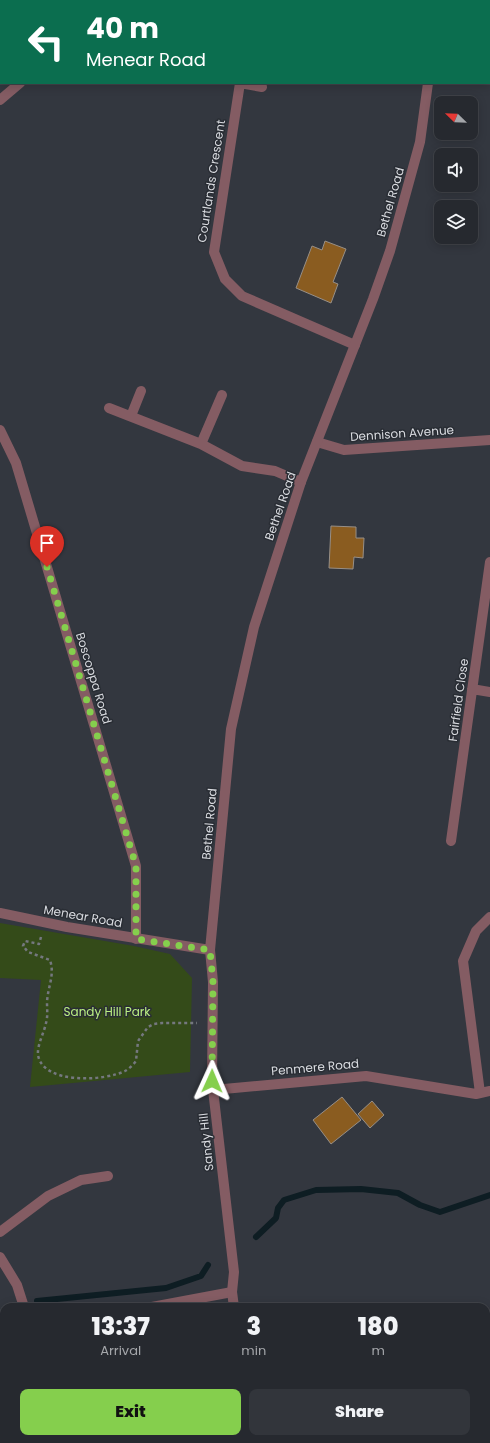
<!DOCTYPE html>
<html lang="en">
<head>
<meta charset="utf-8">
<style>
	:root { --surface:#26292f; --page:#32353b; --text:#f1f3f6; --muted:#a4a6aa; --line:#42454b; --accent:#85cf4d }
	body { margin:0; font-family:Poppins,sans-serif; background:var(--page); color:var(--text); height:100vh; display:flex; flex-direction:column; font-size:15px; white-space:nowrap }
	* { box-sizing:border-box; margin:0 }
	p { font-size:13px; color:var(--muted) }
	.icon { flex:none; width:22px; height:22px; fill:none; stroke:currentColor; stroke-width:2; stroke-linecap:round; stroke-linejoin:round }
	.map { position:relative; flex:1; overflow:hidden }
	.sheet { position:absolute; left:0px; top:1303px; width:490px; height:140px; display:flex; flex-direction:column; background:var(--surface); border-radius:12px 12px 0 0; box-shadow:0 2px 10px #0003,0 0 0 1px var(--line) }
	.sheet>* { flex:none }
	.hud { position:absolute; left:0px; top:0px; width:490px; height:84px; box-shadow:0 2px 10px #0003,0 0 0 1px var(--line); background:#0b6e4f; color:#fff; overflow:hidden }
	.needle { width:26px; rotate:293deg }
	.buttons { position:absolute; left:434px; top:96px; display:grid; gap:8px }
	.buttons a { display:grid; place-items:center; width:44px; height:44px; border-radius:8px; background:var(--surface); box-shadow:0 2px 10px #0003,0 0 0 1px var(--line); font-size:20px }
	.pin { position:absolute; display:grid; place-items:center; width:34px; height:34px; color:#fff; margin:-41px -17px; border-radius:50% 50% 50% 0; rotate:-45deg; box-shadow:0 0 4px #0007 }
	.pin .icon { rotate:45deg }
	.me { position:absolute; width:44px; margin:-22px; rotate:1deg; stroke-linejoin:round; filter:drop-shadow(0 0 3px #0008) }
	.turn { display:flex; align-items:center; gap:14px; height:84px; padding:0 20px; font-size:18px }
	.turn .icon { width:52px; height:52px; stroke-width:2.5 }
	.turn b { display:block; font-size:28px; line-height:34px }
	.eta { display:flex; justify-content:space-evenly; align-items:center; height:68px; text-align:center }
	.eta b { font-size:24px; font-weight:800; line-height:28px }
	.cta { display:flex; gap:8px; margin-top:auto; padding:8px 20px }
	.cta a { flex:1; height:46px; border-radius:8px; background:var(--accent); color:#111; font-size:16px; font-weight:800; line-height:46px; text-align:center }
	.cta a+a { background:var(--page); color:var(--text) }
	.map>svg:first-child { display:block }
	.green { fill:#344b19 }
	.lines { fill:none; stroke-linecap:round; stroke-linejoin:round }
	.stream { stroke:#0e1d23; stroke-width:6 }
	.building { fill:#8a5c20; stroke:#978f87 }
	.path { stroke:#75787f; stroke-width:2.5; stroke-dasharray:3 3; stroke-linecap:butt }
	.minor { stroke:#845c63; stroke-width:10 }
	.tertiary { stroke:#845c63; stroke-width:10 }
	.route { stroke:#85cf4d; stroke-width:7; stroke-dasharray:0 12.6 }
	.labels { text-anchor:middle; dominant-baseline:central; stroke-width:3; stroke-linejoin:round; paint-order:stroke }
	.street-label { font-size:12px; fill:#d9dbe0; stroke:#292d34 }
	.park-label { font-size:12px; fill:#baef82; stroke:#292d34 }
</style>
</head>
<body>
<div class="map">
<svg width="490" height="1443" viewBox="0 0 490 1443">
	<rect width="100%" height="100%" fill="#33373f"/>
	<path class="green" d="M0 923 134 946 170 954 192 978 190 1072 30 1087 41 980 0 978Z"/>
	<g class="lines">
		<path class="stream" d="M256 1237 276 1218 278 1208 284 1200 316 1190 361 1189 398 1193 420 1205 440 1212 490 1195
			M37 1301 166 1288 201 1276 208 1265"/>
	</g>
	<path class="building" d="M325 241 346 249 333 282 338 284 331 303 296 288 312 246 322 250Z
		M331 526 356 527V538H364L363 558 354 557 353 569 329 568Z
		M342 1097 361 1120 331 1144 313 1120Z
		M372 1101 384 1115 370 1128 358 1114Z"/>
	<g class="lines">
		<path class="path" d="M41 937 39 944 25 941 23 946 28 952 50 960C55 975 48 986 47 1002 47 1009 48 1016 46 1023 44 1033 37 1045 38 1055 43 1085 105 1081 125 1071 129 1069 133 1065 136 1061L138 1041 148 1027 154 1024 162 1023H197"/>
		<path class="minor" d="M54 0V1
			M207 0 211 1
			M117 1 118 0
			M262 87 240 83 214 252 225 279 242 296 355 345
			M0 100 20 83
			M109 408 201 444 242 466 275 471 301 482
			M131 416 141 391
			M0 430 16 463 136 866V939
			M317 442 344 450 490 440
			M201 444 222 395
			M472 689 490 692
			M451 841 490 562
			M213 1090 366 1076 476 1094 490 1091
			M480 1093 463 961 476 931 490 917
			M0 1232 48 1196 81 1180 108 1176
			M0 1257 17 1285 24 1307
			M152 1307 232 1292
			M0 1338 4 1334
			M145 1439V1443"/>
		<path class="tertiary" d="M440 1V0
			M0 913 67 927 210 950
			M234 1307 232 1292 234 1272 212 1081 213 982 210 950 231 729 254 627 301 482 373 299 390 251 420 142 428 83
			M256 1439V1443"/>
	</g>
	<g class="lines">
		<path class="route" d="M47 567 136 866V939L210 950 213 982 212 1081"/>
	</g>
	<g class="labels">
		<g class="street-label">
			<text transform="translate(211 181) rotate(-81)">Courtlands Crescent</text>
			<text transform="translate(390 202) rotate(-74)">Bethel Road</text>
			<text transform="translate(402 433) rotate(-4)">Dennison Avenue</text>
			<text transform="translate(280 506) rotate(-71)">Bethel Road</text>
			<text transform="translate(94 678) rotate(73)">Boscoppa Road</text>
			<text transform="translate(458 700) rotate(-82)">Fairfield Close</text>
			<text transform="translate(209 824) rotate(-85)">Bethel Road</text>
			<text transform="translate(83 916) rotate(10)">Menear Road</text>
			<text transform="translate(315 1067) rotate(-5)">Penmere Road</text>
			<text transform="translate(206 1142) rotate(-96)">Sandy Hill</text>
		</g>
		<g class="park-label">
			<text x="107" y="1011">Sandy Hill Park</text>
		</g>
	</g>
</svg>
<div class="buttons">
<a><svg class="needle" viewBox="-14 -14 28 28"><path d="M0-13l5 13h-10z" fill="#e53935"/><path d="M0 13l5-13h-10z" fill="#a4a6aa"/></svg></a>
<a><svg class="icon" aria-label="sound" viewBox="0 0 24 24"><path d="M4 9h4l5-4v14l-5-4H4zM17 9q2 3 0 6"/></svg></a>
<a><svg class="icon" aria-label="layers" viewBox="0 0 24 24"><path d="M12 4l9 5-9 5-9-5zM3 14l9 5 9-5"/></svg></a>
</div>
<div class="pin" style="left:47px;top:567px;background:#d93025"><svg class="icon" aria-label="arrive" viewBox="0 0 24 24"><path d="M6 21V4h12l-3 4 3 4H6"/></svg></div>
<svg class="me" style="left:212px;top:1081px" viewBox="-20 -20 40 40"><path d="M0-17L14 15 0 8-14 15z" fill="#85cf4d" stroke="#fff" stroke-width="4"/></svg>
<div class="hud">
<div class="turn"><svg class="icon" aria-label="left" viewBox="0 0 24 24"><path d="M17 20v-9H6M10 6l-5 5 5 5"/></svg><div><b>40 m</b>Menear Road</div></div>
</div>
<section class="sheet">
<div class="eta">
<div><b>13:37</b><p>Arrival</p></div>
<div><b>3</b><p>min</p></div>
<div><b>180</b><p>m</p></div>
</div>
<div class="cta"><a>Exit</a><a>Share</a></div>
</section>
</div>
</body>
</html>
